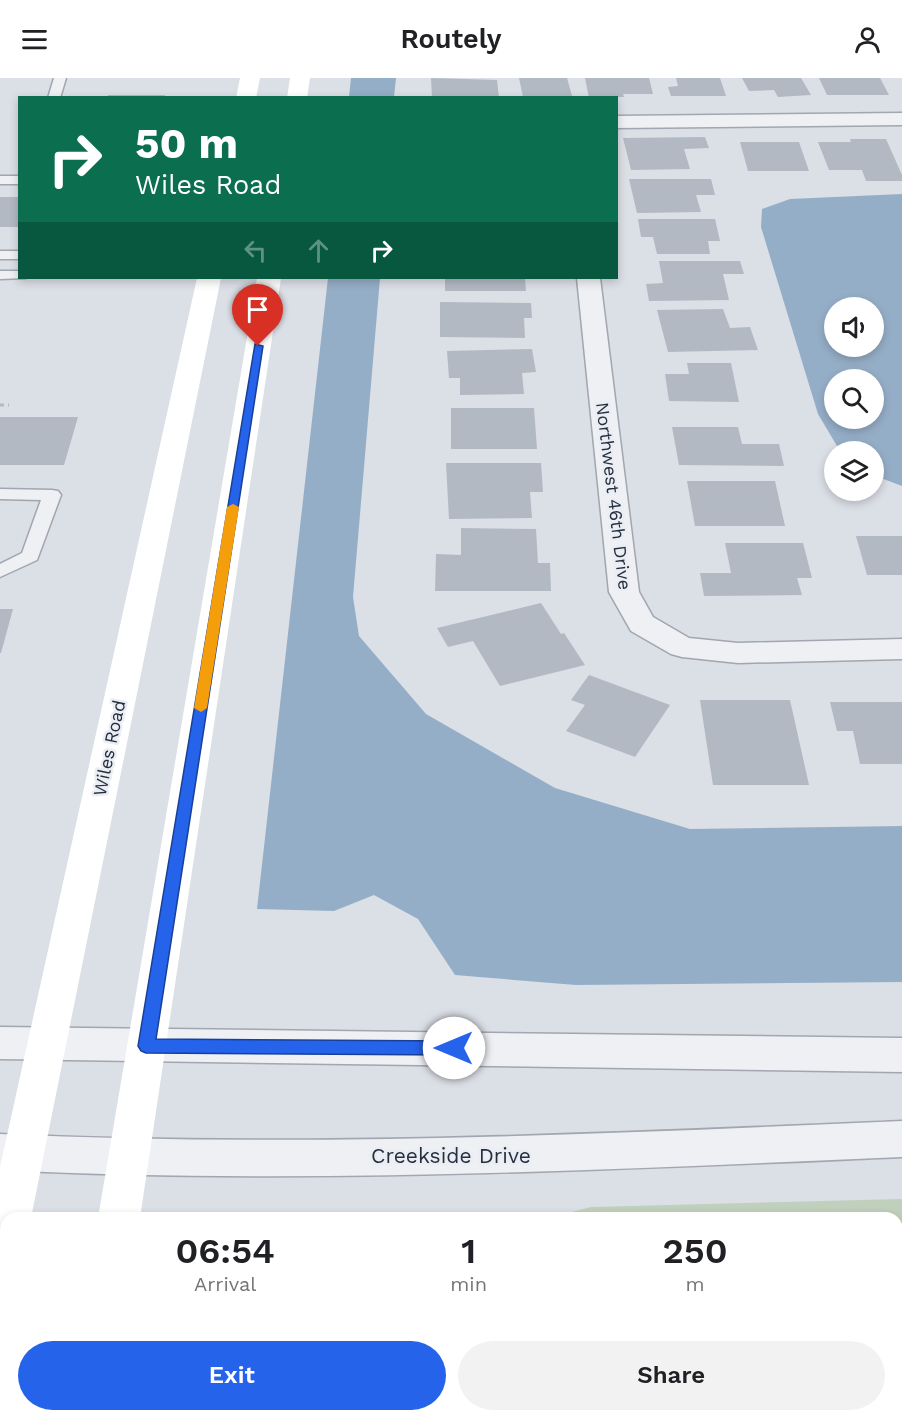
<!DOCTYPE html>
<html lang="en">
<head>
<meta charset="utf-8">
<style>
	:root { --surface:#fff; --page:#f2f2f2; --text:#202124; --muted:#757577; --accent:#2563eb }
	body { margin:0; font-family:"Work Sans",sans-serif; background:var(--page); color:var(--text); height:100vh; display:flex; flex-direction:column; font-size:22px; white-space:nowrap }
	* { box-sizing:border-box; margin:0 }
	p { font-size:20px; color:var(--muted) }
	.icon { flex:none; width:33px; height:33px; fill:none; stroke:currentColor; stroke-width:2; stroke-linecap:round; stroke-linejoin:round }
	.map { position:relative; flex:1; overflow:hidden }
	.details { position:absolute; left:0px; top:1134px; width:903px; height:210px; display:flex; flex-direction:column; background:var(--surface); border-radius:18px 18px 0 0; box-shadow:0 3px 9px #0003 }
	.details>* { flex:none }
	.guide { position:absolute; left:18px; top:18px; width:600px; height:183px; border-radius:0px; box-shadow:0 3px 9px #0003; background:#0b6e4f; color:#fff; overflow:hidden }
	.fabs { position:absolute; left:824px; top:219px; display:grid; gap:12px }
	.fabs a { display:grid; place-items:center; width:60px; height:60px; border-radius:50%; background:var(--surface); box-shadow:0 3px 9px #0003; font-size:30px }
	.pin { position:absolute; display:grid; place-items:center; width:51px; height:51px; color:#fff; margin:-62px -26px; border-radius:50% 50% 50% 0; rotate:-45deg; box-shadow:0 0 6px #0007 }
	.pin .icon { rotate:45deg }
	.me { position:absolute; width:66px; margin:-33px; rotate:270deg; stroke-linejoin:round; filter:drop-shadow(0 0 4px #0008) }
	.turn { display:flex; align-items:center; gap:21px; height:126px; padding:0 18px; font-size:27px }
	.turn .icon { width:78px; height:78px; stroke-width:2.5 }
	.turn b { display:block; font-size:42px; line-height:51px }
	.lanes { display:flex; align-items:center; height:57px; padding:0 18px; background:#0003; justify-content:center; gap:30px; direction:ltr }
	.lanes .off { opacity:.35 }
	.eta { display:flex; justify-content:space-evenly; align-items:center; height:102px; text-align:center }
	.eta b { font-size:36px; font-weight:600; line-height:42px }
	.action { display:flex; gap:12px; margin-top:auto; padding:12px 18px }
	.action a { flex:1; height:69px; border-radius:36px; background:var(--accent); color:#fff; font-size:24px; font-weight:600; line-height:69px; text-align:center }
	.action a+a { background:var(--page); color:var(--text) }
	header { display:flex; justify-content:space-between; align-items:center; height:78px; padding:0 18px; background:var(--surface); font-size:27px; font-weight:600 }
	.map>svg:first-child { display:block }
	.green { fill:#c1d0bc }
	.water { fill:#95aec7; fill-rule:evenodd }
	.building { fill:#b2b9c3 }
	.lines { fill:none; stroke-linecap:round; stroke-linejoin:round }
	.service-casing { stroke:#a1a6b0; stroke-width:3 }
	.minor-casing { stroke:#a1a6b0; stroke-width:3 }
	.tertiary-casing { stroke:#a1a6b0; stroke-width:3 }
	.path { stroke:#b6bac0; stroke-width:3; stroke-dasharray:4 4; stroke-linecap:butt }
	.service { fill:#eef0f4; fill-rule:evenodd }
	.minor { fill:#eef0f4; fill-rule:evenodd }
	.tertiary { fill:#eef0f4; fill-rule:evenodd }
	.secondary { fill:#fff; fill-rule:evenodd }
	.route { fill:#2563eb; stroke:#184099; stroke-width:1.5 }
	.slow { fill:#f59e0b }
	.labels { text-anchor:middle; dominant-baseline:central; stroke-width:5; stroke-linejoin:round; paint-order:stroke }
	.street-label { font-size:18px; fill:#252e3c; stroke:#eaeef4 }
	.near-street-label { font-size:21px; fill:#252e3c; stroke:#eaeef4 }
</style>
</head>
<body>
<header><svg class="icon" aria-label="menu" viewBox="0 0 24 24"><path d="M4 6h16M4 12h16M4 18h16"/></svg>Routely<svg class="icon" aria-label="person" viewBox="0 0 24 24"><circle cx="12" cy="8" r="4"/><path d="M4 21q1-7 8-7t8 7"/></svg></header>
<div class="map">
<svg width="902" height="1344" viewBox="0 0 902 1344">
	<rect width="100%" height="100%" fill="#dbdfe6"/>
	<path class="green" d="M902 1121V1344H278L279 1338H897V1140H549L591 1129Z"/>
	<path class="water" d="M351 0H396L394 19H349Z
		M902 116V408L873 397V374L840 373 818 336 761 149 762 131 790 121ZM834 230H873V268H834ZM834 302H873V340H834Z
		M328 200H380L353 519 359 558 426 636 555 710 690 751 902 748V904L576 907 455 897 418 841 374 817 334 833 257 831Z"/>
	<path class="building" d="M431 0 497 2 499 20H432Z
		M519 0H567L572 18 523 19Z
		M585 0H649L653 16H623L624 19 589 20Z
		M676 0H720L726 18H671L668 9 678 8Z
		M742 0H801L811 17 778 19 774 12 749 13Z
		M819 0H880L889 17H827Z
		M108 17H165L164 20H107Z
		M705 59 709 70 684 71 690 91 631 92 623 60Z
		M850 61H886L902 97V103H866L862 92H829L818 64H851Z
		M740 64H799L809 93H748Z
		M629 101H711L715 117H696L701 134 637 135Z
		M0 119H20V149H0Z
		M638 141H715L720 163H708L710 176H657L653 159H641Z
		M659 183H740L744 196H723L729 222 649 223 646 206 663 205Z
		M445 200H525L526 213H445Z
		M440 224 531 225 532 240H524L525 260 440 259Z
		M723 231 730 250 750 249 758 272 668 274 657 232Z
		M532 271 536 294 522 295 524 316 460 317V300H449L447 273Z
		M687 285H731L739 324 669 323 665 296H689Z
		M451 330H534L537 371H451Z
		M0 339H78L64 387H0Z
		M672 349H738L742 366H779L784 388 679 387Z
		M446 385H541L543 414H530L532 440 449 441Z
		M687 403H775L785 448H695Z
		M461 450 536 451 538 485H550L551 513H435L436 476 461 477Z
		M856 458H902V497H867Z
		M725 465H803L812 500H797L802 517 704 518 700 495H731Z
		M541 525 561 556 564 555 585 587 500 608 473 563 448 569 437 550Z
		M0 531H13L1 575H0Z
		M589 597 670 627 635 679 566 653 585 627 571 622Z
		M700 622H790L809 707H713Z
		M830 624H902V686H860L853 653H837Z"/>
	<g class="lines">
		<defs>
			<path id="service" d="M54 0H66L60 20H48Z
				M0 98H20V106H0Z
				M0 173H20V181H0Z
				M0 193H20V200H26L0 201Z
				M0 411 52 412 58 413 61 417 37 482 0 499V486L22 475 41 422 0 421Z"/>
			<path id="minor" d="M902 35V47L616 50V38Z
				M577 200H600L639 514 653 539 689 560 738 565 902 561V581L738 585 682 579 671 576 631 553 609 514Z"/>
			<path id="tertiary" d="M0 949 902 960V994L0 981Z
				M902 1043V1079C602 1092 301 1107 0 1092V1056C301 1070 602 1056 902 1043Z"/>
		</defs>
		<use href="#service" class="service-casing"/>
		<use href="#minor" class="minor-casing"/>
		<use href="#tertiary" class="tertiary-casing"/>
		<path class="path" d="M0 327H9"/>
		<use href="#service" class="service"/>
		<use href="#minor" class="minor"/>
		<use href="#tertiary" class="tertiary"/>
		<path class="secondary" d="M240 0H260L256 20H236Z
			M290 0H310L307 20H287Z
			M197 200H221L31 1140H6V1202L0 1204V1089Z
			M257 200H281L140 1140H98Z
			M66 1338H112L111 1344H65Z"/>
	</g>
	<path class="route" d="M255 266 263 268 156 961 454 963 459 965 462 970 459 975 454 977 146 975 141 973 138 968Z"/>
	<path class="slow" d="M233 426 239 429 207 630 201 634 194 630 227 429Z"/>
	<g class="labels">
		<g class="street-label">
			<text transform="translate(614 418) rotate(83)">Northwest 46th Drive</text>
			<text transform="translate(109 670) rotate(-78)">Wiles Road</text>
		</g>
		<g class="near-street-label">
			<text x="451" y="1077">Creekside Drive</text>
		</g>
	</g>
</svg>
<div class="fabs">
<a><svg class="icon" aria-label="sound" viewBox="0 0 24 24"><path d="M4 9h4l5-4v14l-5-4H4zM17 9q2 3 0 6"/></svg></a>
<a><svg class="icon" aria-label="search" viewBox="0 0 24 24"><circle cx="10" cy="10" r="6"/><path d="M15 15l6 6"/></svg></a>
<a><svg class="icon" aria-label="layers" viewBox="0 0 24 24"><path d="M12 4l9 5-9 5-9-5zM3 14l9 5 9-5"/></svg></a>
</div>
<div class="pin" style="left:258px;top:268px;background:#d93025"><svg class="icon" aria-label="arrive" viewBox="0 0 24 24"><path d="M6 21V4h12l-3 4 3 4H6"/></svg></div>
<svg class="me" style="left:454px;top:970px" viewBox="-20 -20 40 40"><circle r="19" fill="#fff"/><path d="M0-13L10 11 0 6-10 11z" fill="#2563eb"/></svg>
<div class="guide">
<div class="turn"><svg class="icon" aria-label="right" viewBox="0 0 24 24"><path d="M7 20v-9h11M14 6l5 5-5 5"/></svg><div><b>50 m</b>Wiles Road</div></div>
<div class="lanes"><svg class="icon off" aria-label="left" viewBox="0 0 24 24"><path d="M17 20v-9H6M10 6l-5 5 5 5"/></svg><svg class="icon off" aria-label="ahead" viewBox="0 0 24 24"><path d="M12 20V5M6 11l6-6 6 6"/></svg><svg class="icon" aria-label="right" viewBox="0 0 24 24"><path d="M7 20v-9h11M14 6l5 5-5 5"/></svg></div>
</div>
<section class="details">
<div class="eta">
<div><b>06:54</b><p>Arrival</p></div>
<div><b>1</b><p>min</p></div>
<div><b>250</b><p>m</p></div>
</div>
<div class="action"><a>Exit</a><a>Share</a></div>
</section>
</div>
</body>
</html>
